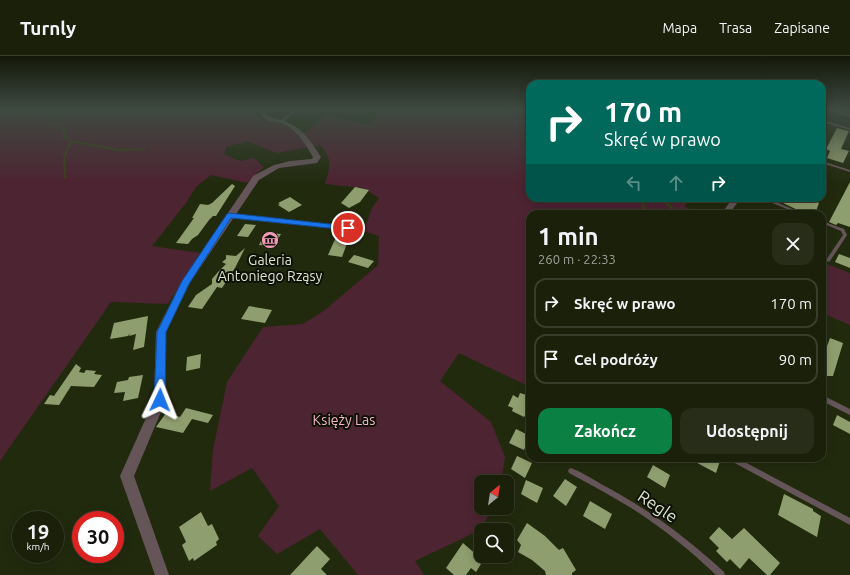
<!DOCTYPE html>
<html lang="pl">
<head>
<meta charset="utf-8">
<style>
	:root { --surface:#1a200a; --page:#272d18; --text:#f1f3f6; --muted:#9fa39c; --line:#383e2b; --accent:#0b8043 }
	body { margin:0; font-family:Ubuntu,sans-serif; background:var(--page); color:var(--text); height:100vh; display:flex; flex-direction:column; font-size:15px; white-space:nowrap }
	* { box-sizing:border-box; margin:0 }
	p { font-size:13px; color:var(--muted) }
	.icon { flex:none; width:22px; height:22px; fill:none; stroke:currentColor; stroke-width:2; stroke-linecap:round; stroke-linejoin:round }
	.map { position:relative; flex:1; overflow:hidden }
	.drawer { position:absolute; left:526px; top:154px; width:300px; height:252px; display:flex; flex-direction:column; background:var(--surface); border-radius:12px; box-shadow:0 2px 10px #0003,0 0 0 1px var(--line) }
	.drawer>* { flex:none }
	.banner { position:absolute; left:526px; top:24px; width:300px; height:122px; border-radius:12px; box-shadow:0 2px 10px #0003,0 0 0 1px var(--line); background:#00695c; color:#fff; overflow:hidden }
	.needle { width:26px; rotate:30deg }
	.controls { position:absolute; left:474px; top:419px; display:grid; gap:8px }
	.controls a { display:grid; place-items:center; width:40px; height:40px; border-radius:8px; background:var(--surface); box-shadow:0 2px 10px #0003,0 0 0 1px var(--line); font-size:20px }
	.speed { position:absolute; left:12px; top:455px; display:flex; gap:8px; font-size:20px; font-weight:700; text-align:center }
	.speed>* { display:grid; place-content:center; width:52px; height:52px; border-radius:50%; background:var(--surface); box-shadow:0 2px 10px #0003,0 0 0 1px var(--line); line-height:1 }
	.speed small { font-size:10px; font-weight:400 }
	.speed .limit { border:6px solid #d22; background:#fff; color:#111 }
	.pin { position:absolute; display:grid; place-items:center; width:34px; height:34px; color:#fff; margin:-17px; border:2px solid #fff; border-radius:50%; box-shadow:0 1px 4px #0007 }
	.me { position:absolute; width:44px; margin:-22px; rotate:2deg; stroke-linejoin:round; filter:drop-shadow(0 0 3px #0008) }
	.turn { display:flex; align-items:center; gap:14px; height:84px; padding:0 12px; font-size:18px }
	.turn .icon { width:52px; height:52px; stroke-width:2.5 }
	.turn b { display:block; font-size:28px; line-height:34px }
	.lanes { display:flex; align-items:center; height:38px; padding:0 12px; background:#0003; justify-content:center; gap:20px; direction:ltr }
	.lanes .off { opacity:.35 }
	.round { display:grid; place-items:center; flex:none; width:42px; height:42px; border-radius:12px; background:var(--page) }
	.head { display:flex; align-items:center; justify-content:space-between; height:68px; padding:0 12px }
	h1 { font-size:24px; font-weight:600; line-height:30px }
	.action { display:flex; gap:8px; margin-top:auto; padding:8px 12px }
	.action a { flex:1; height:46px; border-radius:12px; background:var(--accent); color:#fff; font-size:16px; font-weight:600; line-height:46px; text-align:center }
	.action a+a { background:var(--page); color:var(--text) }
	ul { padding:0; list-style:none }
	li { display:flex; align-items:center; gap:12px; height:50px; margin:0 8px 6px; padding:0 4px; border:2px solid var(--line); border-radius:12px }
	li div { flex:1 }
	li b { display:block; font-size:15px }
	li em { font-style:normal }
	header { display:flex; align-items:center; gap:24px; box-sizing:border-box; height:56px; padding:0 20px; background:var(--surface); border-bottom:1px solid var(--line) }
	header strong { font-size:19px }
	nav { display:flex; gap:22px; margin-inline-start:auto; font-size:14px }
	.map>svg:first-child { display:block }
	.green { fill:#4d2432 }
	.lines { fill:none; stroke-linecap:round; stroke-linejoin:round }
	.stream-far1 { stroke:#374315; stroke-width:2 }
	.stream { stroke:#374315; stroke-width:2.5 }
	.building { fill:#8f9e6e }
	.lane { fill:#655559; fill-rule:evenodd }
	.street { fill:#655559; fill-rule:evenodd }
	.route { fill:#1a73e8; stroke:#114b97 }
	.labels { text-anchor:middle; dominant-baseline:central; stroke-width:4; stroke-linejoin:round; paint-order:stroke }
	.poi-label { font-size:14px; fill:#dce2d1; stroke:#0e1106 }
	.park-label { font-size:14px; fill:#f5b4c6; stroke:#0e1106 }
	.near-street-label { font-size:17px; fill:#dce2d1; stroke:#0e1106 }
</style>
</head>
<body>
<header>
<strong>Turnly</strong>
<nav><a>Mapa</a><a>Trasa</a><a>Zapisane</a></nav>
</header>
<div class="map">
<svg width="850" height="519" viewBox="0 0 850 519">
	<rect width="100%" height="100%" fill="#222a0e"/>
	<path class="green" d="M0 53H248L260 62 285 69 300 81 325 59 368 69 383 53H530V142H692L684 150 700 158H530V331L459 297 440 325 491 366 505 401 501 426H481V452H493L480 474 415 505 424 519H358L320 473 277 498 258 480 279 450 252 412 210 435 213 394 227 326 263 271 303 268 325 254 378 209 379 180 364 175 372 152 379 142 363 132 325 128C330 111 333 103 320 89L277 97 247 85 226 91 224 98 240 105 254 102 264 111 247 127 211 119 196 131 186 147 152 190 200 197 168 248 111 246 0 405Z
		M822 206 850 217V269L822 257Z"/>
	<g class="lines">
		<path class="stream-far1" d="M27 53 33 61
			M47 53 54 68 64 75V81L71 85 64 102 65 121
			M0 57 5 53
			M71 85 118 94 145 93"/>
		<path class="stream" d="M643 142 644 158
			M661 142 672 152"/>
	</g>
	<path class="building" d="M837 72 849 75 841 93 849 95 843 107 827 102 830 95 826 93Z
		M850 126V171L838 167 836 169 829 166Z
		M232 128 235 130 216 160H213L209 164 198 179 192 183 188 188 176 187 194 162H192L200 148 208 149 212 147Z
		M355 131 369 134 360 146 349 152 341 147Z
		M290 141 302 149 289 156 278 149 280 148 278 147Z
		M786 142H818L817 146 819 147 815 158H806L783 147Z
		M245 168 256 169 248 181 237 180Z
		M265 177 281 178 274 190 259 189Z
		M336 181 349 182 342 201 328 199Z
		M245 192 235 212 222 232 217 231 202 253 188 251 196 239 212 228V223L218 216 226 208 222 206 226 203V199L236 200Z
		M839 198 850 202V212L835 206Z
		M354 199 358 200 374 205 368 212 348 206Z
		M249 250 266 253 272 254 265 267 241 263Z
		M148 260 144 291 133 294 136 278 129 280 130 277 128 280 110 283 114 267Z
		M830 282 843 287 833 320H827L822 318V304Z
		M201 298 200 312 186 315 187 301Z
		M76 308 81 312 79 316 84 317 86 314 96 315 94 318 102 319 94 331 71 330 59 349 44 348 50 339 54 340Z
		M143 319 138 342 123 345 125 336 114 337 117 326 128 324 129 321Z
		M520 337 530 340V360L526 358 524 361 512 355 513 352 508 350 513 339 518 342Z
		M186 352 213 359 208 367 192 363 183 377 156 371 166 357 180 361Z
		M837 359 850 366V378L833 369Z
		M516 373 530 380 524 394 509 387Z
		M517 400 532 407 525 422 511 413Z
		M688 402H721L716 417Z
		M653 409 670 419 665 432 647 421Z
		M565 423 577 431 566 450 553 440Z
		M526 424 543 432 537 447 521 438Z
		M784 438 813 453V455L821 460 817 481 778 459Z
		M590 445 612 458 605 473 583 460Z
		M201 456 208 470 212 468 219 483 216 486 217 489 194 505 193 502 189 505 182 489 186 486 179 471Z
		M527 467 545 480 559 494 563 492 576 514 572 517V519H546L545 515 532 504 518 496 521 489 517 484Z
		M719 471 732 483 744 472 780 507 770 519H767L749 502 740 513 730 503 727 506 716 495 719 492 709 482Z
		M463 487 479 501 477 504 481 508 476 516 471 512 466 519H454L446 512Z
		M317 490 330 503 321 513 327 519H290Z"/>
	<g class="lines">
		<path class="lane" d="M297 53H302L293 58 282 67H280V65L291 56Z
			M825 53H831L850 59V61Z
			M822 64 850 72V74L822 66Z
			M822 105 850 114V116L822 107Z
			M760 142H766L805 158H799Z
			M228 159 348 171 350 172 348 173 229 161 227 160Z
			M822 165 844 173 847 179 830 205 828 206 826 204 843 179 841 175 822 167Z
			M822 339 850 353V359L822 345Z
			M728 402H737L850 462V469L729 404Z
			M571 412C581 416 591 422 601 428 648 453 685 480 724 516L725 519H716C691 495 665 474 636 455 614 441 591 429 569 417L568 415 569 413Z"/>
		<path class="street" d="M261 57H265L267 60C299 69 303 73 321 101L317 107 279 112 259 124 189 228 166 276V344L134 420 169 519H155L120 420 154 344 156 276 182 225 253 120 274 109 290 105 312 103 313 101C306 89 299 77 286 69 277 65 265 67 260 58Z
			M733 142H741L729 158H721Z"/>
	</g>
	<linearGradient id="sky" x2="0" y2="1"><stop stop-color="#131708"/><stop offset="0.42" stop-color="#3e4a41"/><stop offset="1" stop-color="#3e4a41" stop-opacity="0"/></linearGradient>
	<rect width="850" height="126" fill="url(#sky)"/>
	<path class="route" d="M229 157 348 170 352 172 348 174 231 162 189 228 166 276 165 344 163 347 160 349 156 347 154 344 157 276 182 225 227 158Z"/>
	<defs>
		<symbol id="museum-disc" viewBox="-11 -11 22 22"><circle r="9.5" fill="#f19ab4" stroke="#0e1106"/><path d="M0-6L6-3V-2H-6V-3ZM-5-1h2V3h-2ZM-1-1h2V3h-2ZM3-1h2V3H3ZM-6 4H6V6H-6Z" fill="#111"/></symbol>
	</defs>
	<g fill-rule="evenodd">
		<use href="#museum-disc" x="260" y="174" width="20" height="20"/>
	</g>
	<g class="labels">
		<g class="poi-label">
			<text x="270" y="204">Galeria<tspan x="270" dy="16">Antoniego Rząsy</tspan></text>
		</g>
		<g class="park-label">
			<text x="344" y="364">Księży Las</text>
		</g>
		<g class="near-street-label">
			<text transform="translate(658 450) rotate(34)">Regle</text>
		</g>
	</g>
</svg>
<div class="controls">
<a><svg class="needle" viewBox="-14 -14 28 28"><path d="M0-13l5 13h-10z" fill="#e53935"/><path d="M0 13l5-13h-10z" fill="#9fa39c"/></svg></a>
<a><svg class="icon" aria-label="search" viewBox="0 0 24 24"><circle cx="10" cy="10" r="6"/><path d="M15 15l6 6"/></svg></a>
</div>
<div class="speed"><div>19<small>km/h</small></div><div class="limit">30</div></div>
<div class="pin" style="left:348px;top:172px;background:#d93025"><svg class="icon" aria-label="arrive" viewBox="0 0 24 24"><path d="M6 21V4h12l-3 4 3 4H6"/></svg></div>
<svg class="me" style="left:160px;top:344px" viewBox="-20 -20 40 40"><path d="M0-17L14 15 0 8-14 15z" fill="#1a73e8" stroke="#fff" stroke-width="4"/></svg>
<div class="banner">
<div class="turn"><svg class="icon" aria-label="right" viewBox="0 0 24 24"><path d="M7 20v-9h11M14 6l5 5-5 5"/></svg><div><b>170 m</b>Skręć w prawo</div></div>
<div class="lanes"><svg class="icon off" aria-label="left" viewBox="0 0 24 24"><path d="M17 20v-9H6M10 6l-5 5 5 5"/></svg><svg class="icon off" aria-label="ahead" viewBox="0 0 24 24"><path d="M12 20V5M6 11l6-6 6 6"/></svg><svg class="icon" aria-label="right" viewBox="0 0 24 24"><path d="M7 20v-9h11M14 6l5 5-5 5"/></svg></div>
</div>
<section class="drawer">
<div class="head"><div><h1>1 min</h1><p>260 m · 22:33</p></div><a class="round"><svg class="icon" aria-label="close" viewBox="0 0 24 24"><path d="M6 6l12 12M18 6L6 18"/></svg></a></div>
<ul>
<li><svg class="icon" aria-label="right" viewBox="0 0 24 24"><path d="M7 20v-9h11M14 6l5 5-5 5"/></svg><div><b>Skręć w prawo</b></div><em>170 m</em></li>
<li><svg class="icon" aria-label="arrive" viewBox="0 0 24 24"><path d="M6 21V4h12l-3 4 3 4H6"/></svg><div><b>Cel podróży</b></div><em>90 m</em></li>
</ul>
<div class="action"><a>Zakończ</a><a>Udostępnij</a></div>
</section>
</div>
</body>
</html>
